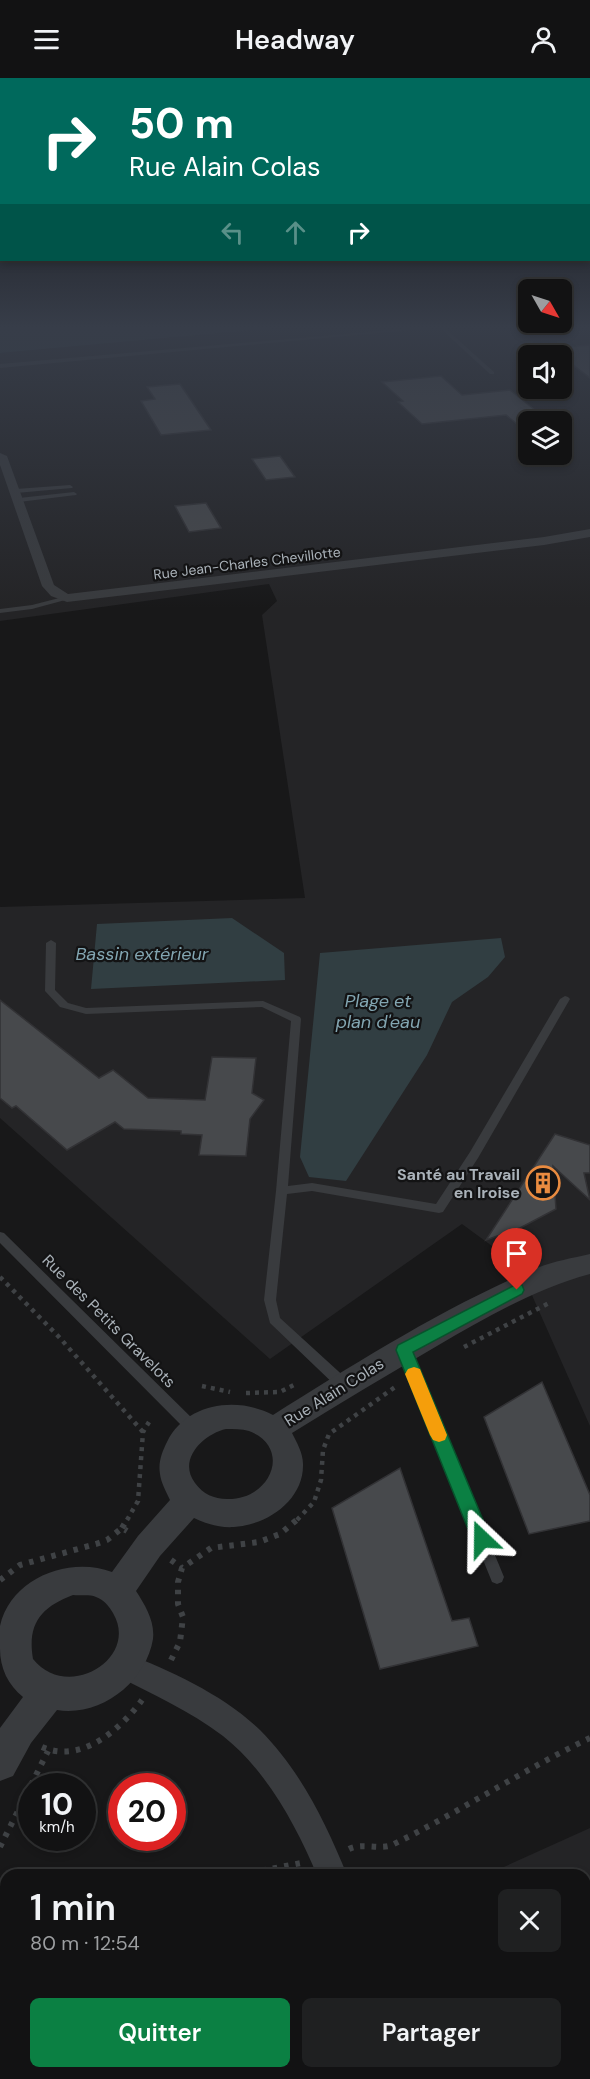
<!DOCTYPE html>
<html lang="fr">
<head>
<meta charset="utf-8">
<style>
	:root { --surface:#121213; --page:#1f2021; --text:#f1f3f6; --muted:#9c9ea0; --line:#313233; --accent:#0b8043 }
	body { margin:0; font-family:"DM Sans",sans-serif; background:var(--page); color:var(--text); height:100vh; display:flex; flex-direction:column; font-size:22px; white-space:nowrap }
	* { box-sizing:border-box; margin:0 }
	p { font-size:20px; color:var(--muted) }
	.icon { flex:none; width:33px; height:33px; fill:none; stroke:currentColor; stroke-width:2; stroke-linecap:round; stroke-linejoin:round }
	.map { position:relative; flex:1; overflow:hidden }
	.side { position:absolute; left:0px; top:1791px; width:591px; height:210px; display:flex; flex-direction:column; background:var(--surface); border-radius:18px 18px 0 0; box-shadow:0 3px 9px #0003,0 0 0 2px var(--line) }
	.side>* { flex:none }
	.banner { position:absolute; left:0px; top:0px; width:591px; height:183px; box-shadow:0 3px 9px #0003,0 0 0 2px var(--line); background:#00695c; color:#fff; overflow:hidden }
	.needle { width:39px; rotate:129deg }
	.fabs { position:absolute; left:518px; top:201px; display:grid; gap:12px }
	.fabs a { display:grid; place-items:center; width:54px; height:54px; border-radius:9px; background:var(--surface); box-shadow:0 3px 9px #0003,0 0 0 2px var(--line); font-size:30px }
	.speed { position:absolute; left:18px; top:1695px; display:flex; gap:12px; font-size:30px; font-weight:700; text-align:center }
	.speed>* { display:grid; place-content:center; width:78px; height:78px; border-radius:50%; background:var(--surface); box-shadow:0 3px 9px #0003,0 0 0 2px var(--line); line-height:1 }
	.speed small { font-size:15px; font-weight:400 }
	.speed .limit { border:9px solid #d22; background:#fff; color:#111 }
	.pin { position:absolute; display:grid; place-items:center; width:51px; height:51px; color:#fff; margin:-62px -26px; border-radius:50% 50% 50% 0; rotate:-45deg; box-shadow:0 0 6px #0007 }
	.pin .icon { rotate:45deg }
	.me { position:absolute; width:66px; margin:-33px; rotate:337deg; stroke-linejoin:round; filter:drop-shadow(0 0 4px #0008) }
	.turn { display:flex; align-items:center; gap:21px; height:126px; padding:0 30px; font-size:27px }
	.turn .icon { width:78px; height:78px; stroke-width:2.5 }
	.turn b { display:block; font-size:42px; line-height:51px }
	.lanes { display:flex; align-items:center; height:57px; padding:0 30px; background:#0003; justify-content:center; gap:30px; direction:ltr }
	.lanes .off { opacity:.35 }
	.round { display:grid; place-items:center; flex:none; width:63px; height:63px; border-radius:9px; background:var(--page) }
	.head { display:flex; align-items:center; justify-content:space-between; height:102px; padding:0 30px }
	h1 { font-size:36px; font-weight:600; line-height:45px }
	.action { display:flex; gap:12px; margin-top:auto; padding:12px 30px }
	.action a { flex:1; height:69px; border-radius:9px; background:var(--accent); color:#fff; font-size:24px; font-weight:600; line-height:69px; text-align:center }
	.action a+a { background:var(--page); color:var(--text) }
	header { display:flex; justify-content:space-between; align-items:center; height:78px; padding:0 30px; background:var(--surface); font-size:27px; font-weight:600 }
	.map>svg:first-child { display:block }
	.built { fill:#242426; fill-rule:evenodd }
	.water { fill:#313e42 }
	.building { fill:#47494c; stroke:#323235; stroke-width:1.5 }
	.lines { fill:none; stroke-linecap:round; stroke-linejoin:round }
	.path-far1 { stroke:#3f4245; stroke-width:4.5; stroke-dasharray:4 5; stroke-linecap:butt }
	.path { stroke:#3f4245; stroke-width:6; stroke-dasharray:4.5 7; stroke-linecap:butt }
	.service { fill:#393b3e; fill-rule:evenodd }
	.minor { fill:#393b3e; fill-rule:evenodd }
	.tertiary { fill:#393b3e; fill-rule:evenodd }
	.route { fill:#0b8043; stroke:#07532c; stroke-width:1.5 }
	.slow { fill:#f59e0b }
	.labels { text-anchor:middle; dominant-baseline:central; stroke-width:4.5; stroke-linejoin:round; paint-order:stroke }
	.far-street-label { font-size:14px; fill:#aab2b9; stroke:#131314 }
	.poi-label { font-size:16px; font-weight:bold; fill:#aab2b9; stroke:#131314; text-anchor:end }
	.street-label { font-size:16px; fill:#aab2b9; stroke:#131314 }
	.water-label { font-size:18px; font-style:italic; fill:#83a6b2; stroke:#131314 }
</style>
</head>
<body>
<header><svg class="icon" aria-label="menu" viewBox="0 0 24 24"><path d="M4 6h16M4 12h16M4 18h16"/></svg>Headway<svg class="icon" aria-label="person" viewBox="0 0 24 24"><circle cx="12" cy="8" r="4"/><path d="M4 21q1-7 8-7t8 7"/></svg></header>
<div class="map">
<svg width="590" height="2001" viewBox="0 0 590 2001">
	<rect width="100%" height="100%" fill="#181819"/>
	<path class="built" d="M276 250H590V1348L519 1188 462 1146 270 1281 0 1040V829L305 820 262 537 277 523 269 506 0 543V275ZM528 278H561V310H528ZM528 344H561V376H528Z
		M590 1750V2001H0V1938L6 1935V1995H585V1797H486Z"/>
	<path class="water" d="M0 250H276L0 275Z
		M232 840 284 875 285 902 91 911 97 846Z
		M501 860 505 879 488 899 452 924 427 977 346 1103 309 1099 300 1079 320 875Z"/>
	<path class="building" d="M590 267V300L551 270Z
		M441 298 462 317 510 312 550 344H528V355L506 337 422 346 398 324 403 323 382 304Z
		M180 306 211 352 161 357 141 323 155 321 147 309Z
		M280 378 295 399 266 402 252 381Z
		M206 425 221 450 189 454 175 428Z
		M0 922 99 1000 113 992 148 1020 205 1022 212 979 256 980 252 1015 264 1022 250 1041 246 1078 199 1077 202 1057 181 1056V1053L124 1051 115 1044 67 1072 16 1028 12 1030 0 1020Z
		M555 1056 590 1067V1095H584L590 1122 553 1088 556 1131 520 1150 486 1162Z
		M542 1304 590 1417V1443L529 1456 484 1339Z
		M400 1390 452 1543 469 1540 478 1568 380 1591 332 1430Z"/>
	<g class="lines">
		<path class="path-far1" d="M0 1199 59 1259 143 1354
			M464 1269 551 1224
			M202 1308 230 1314
			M246 1315 280 1314 294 1307
			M127 1442 138 1423 143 1354 149 1344
			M297 1442 314 1424 321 1402 323 1372 329 1356 398 1307"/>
		<path class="path" d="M122 1450 128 1440
			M171 1482 182 1490
			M0 1502 20 1487 96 1466 107 1462 122 1450 127 1453
			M171 1582 180 1564 183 1539 178 1526V1504L182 1490 211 1470 259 1464 280 1456 299 1440
			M42 1669C81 1686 120 1652 142 1622
			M0 1769 48 1673
			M349 1771C363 1764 381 1773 394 1766 461 1733 523 1692 590 1660
			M239 1797 301 1785
			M0 1868 6 1866"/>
		<path class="service" d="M414 250H433L0 290V286Z
			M440 250H445L494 294V296H490Z
			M70 407 73 409 72 410 16 415 13 413 16 411Z
			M74 414 77 416 76 417 19 424 16 422 19 420Z
			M67 518 69 519V521L32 531 0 535V531L32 527Z
			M51 862 56 865 55 912 68 925 86 930 263 923 300 939 301 941 288 1108 312 1105 436 1126 470 1074 560 921 565 918 568 919 570 921 478 1080 443 1134 439 1135 312 1113 287 1116 276 1222 280 1240 349 1303 350 1307 349 1311 344 1312 339 1311 270 1245 264 1222 276 1113 291 943 262 929 86 936 60 929 45 913 46 865Z
			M0 1154 4 1155 199 1347 201 1351 199 1355 194 1357 189 1355 0 1165Z
			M404 1267 408 1268 410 1272 504 1499 502 1504 497 1506 492 1504 490 1499 398 1272 400 1268Z"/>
		<path class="minor" d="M0 375 7 378 54 507 68 516 544 459 590 451V459L544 467 67 524 51 518 42 508 0 387Z
			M125 1575C171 1593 224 1617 260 1652 300 1692 326 1745 347 1797H317C296 1747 266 1692 223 1658 190 1633 152 1616 115 1597L111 1588 115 1579Z
			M406 1995H441L444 2001H409Z"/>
		<path class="tertiary" d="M590 1176V1196C535 1211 487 1239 437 1268 389 1296 340 1325 292 1355 297 1365 303 1375 303 1386 304 1422 267 1447 234 1449 220 1450 206 1446 194 1440L160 1478 136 1513C145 1527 155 1543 153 1561 146 1604 101 1639 57 1632L31 1665 13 1698 0 1703V1650L23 1619C8 1607 0 1590 0 1571 0 1564 0 1555 0 1548 11 1500 69 1478 112 1494L138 1458 170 1422C166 1413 161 1405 160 1396 158 1384 162 1374 167 1364 186 1325 237 1318 273 1337 356 1285 446 1228 537 1190 554 1183 573 1180 590 1176ZM226 1351C233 1351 242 1351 249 1353 292 1369 272 1422 227 1421 214 1421 203 1416 195 1405 177 1381 204 1356 226 1351ZM73 1517C80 1518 90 1516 96 1519 104 1522 109 1528 113 1535 140 1581 67 1624 33 1581 27 1546 41 1529 73 1517Z"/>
	</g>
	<linearGradient id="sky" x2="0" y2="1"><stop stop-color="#0d0d0e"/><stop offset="0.47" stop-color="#373d49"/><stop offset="1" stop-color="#373d49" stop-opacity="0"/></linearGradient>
	<rect width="590" height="530" fill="url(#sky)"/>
	<path class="route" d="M517 1206 522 1207 524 1212 522 1216 413 1274 491 1461 488 1467 482 1469 475 1467 472 1461 396 1272 398 1267Z"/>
	<path class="slow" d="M414 1289 420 1291 422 1296 447 1357 445 1362 439 1364 433 1362 430 1357 405 1296 408 1291Z"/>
	<defs>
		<symbol id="building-ring" viewBox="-11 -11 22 22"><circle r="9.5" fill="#131314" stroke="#e98b40" stroke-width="1.5"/><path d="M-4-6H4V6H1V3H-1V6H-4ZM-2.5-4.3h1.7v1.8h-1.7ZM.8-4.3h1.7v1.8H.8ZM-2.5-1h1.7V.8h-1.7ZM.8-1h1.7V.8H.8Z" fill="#e98b40"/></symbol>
	</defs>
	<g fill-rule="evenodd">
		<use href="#building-ring" x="524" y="1086" width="38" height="38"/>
	</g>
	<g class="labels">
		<g class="far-street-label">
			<text transform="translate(247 485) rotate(-7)">Rue Jean-Charles Chevillotte</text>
		</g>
		<g class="poi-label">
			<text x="520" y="1096">Santé au Travail<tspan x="520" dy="18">en Iroise</tspan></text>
		</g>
		<g class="street-label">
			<text transform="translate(109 1243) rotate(45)">Rue des Petits Gravelots</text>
			<text transform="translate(334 1314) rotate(-32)">Rue Alain Colas</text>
		</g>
		<g class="water-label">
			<text x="142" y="876">Bassin extérieur</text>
			<text x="378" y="923">Plage et<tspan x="378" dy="21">plan d'eau</tspan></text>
		</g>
	</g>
</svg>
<div class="fabs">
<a><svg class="needle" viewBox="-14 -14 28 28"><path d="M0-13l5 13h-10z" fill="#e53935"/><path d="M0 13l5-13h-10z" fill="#9c9ea0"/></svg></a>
<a><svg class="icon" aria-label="sound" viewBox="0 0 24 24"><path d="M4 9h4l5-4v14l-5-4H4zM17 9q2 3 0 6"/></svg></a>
<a><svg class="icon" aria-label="layers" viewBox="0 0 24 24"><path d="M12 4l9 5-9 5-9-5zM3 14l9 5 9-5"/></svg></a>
</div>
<div class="speed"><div>10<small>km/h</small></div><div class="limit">20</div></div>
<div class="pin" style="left:517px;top:1212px;background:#d93025"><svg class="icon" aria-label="arrive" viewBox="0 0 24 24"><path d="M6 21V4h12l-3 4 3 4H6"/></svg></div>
<svg class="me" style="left:482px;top:1461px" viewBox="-20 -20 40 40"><path d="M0-17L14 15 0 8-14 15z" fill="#0b8043" stroke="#fff" stroke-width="4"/></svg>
<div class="banner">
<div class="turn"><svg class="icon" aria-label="right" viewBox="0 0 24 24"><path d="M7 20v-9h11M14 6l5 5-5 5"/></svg><div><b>50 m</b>Rue Alain Colas</div></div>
<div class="lanes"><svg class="icon off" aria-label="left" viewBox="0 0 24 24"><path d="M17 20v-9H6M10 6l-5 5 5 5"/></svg><svg class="icon off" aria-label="ahead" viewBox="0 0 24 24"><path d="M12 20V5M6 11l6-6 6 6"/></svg><svg class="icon" aria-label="right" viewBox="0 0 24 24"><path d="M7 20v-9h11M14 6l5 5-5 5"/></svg></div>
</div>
<section class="side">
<div class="head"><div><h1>1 min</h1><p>80 m · 12:54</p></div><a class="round"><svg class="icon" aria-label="close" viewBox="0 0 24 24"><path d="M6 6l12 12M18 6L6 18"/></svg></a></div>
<div class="action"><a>Quitter</a><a>Partager</a></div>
</section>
</div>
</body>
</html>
